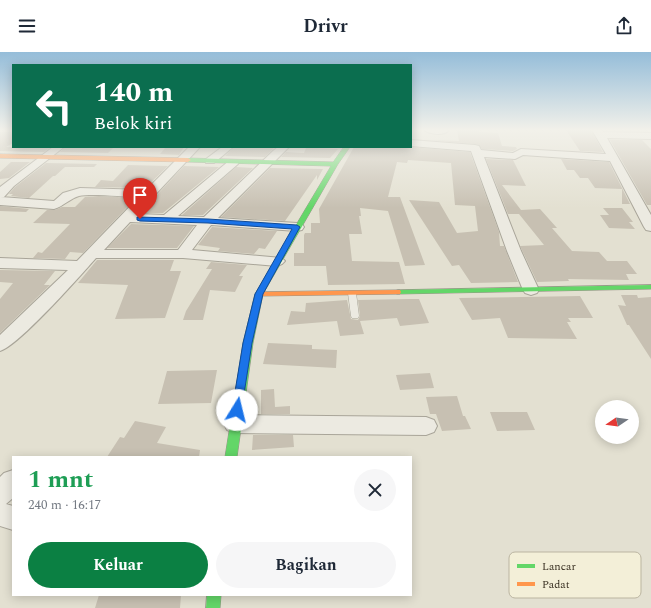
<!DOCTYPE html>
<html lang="id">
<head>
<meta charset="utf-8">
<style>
	:root { --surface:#fff; --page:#f6f6f7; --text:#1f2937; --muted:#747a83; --accent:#0b8043 }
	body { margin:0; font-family:Spectral,serif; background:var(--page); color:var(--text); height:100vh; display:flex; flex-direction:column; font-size:15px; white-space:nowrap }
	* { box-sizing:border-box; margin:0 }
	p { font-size:13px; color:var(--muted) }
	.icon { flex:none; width:22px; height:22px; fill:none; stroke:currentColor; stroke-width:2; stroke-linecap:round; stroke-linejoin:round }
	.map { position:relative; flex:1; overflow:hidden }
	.details { position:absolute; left:12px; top:404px; width:400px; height:140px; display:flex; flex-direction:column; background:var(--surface); border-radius:0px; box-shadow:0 2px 10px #0003 }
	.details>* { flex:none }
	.banner { position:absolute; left:12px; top:12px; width:400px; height:84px; border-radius:0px; box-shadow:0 2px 10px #0003; background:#0b6e4f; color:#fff; overflow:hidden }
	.needle { width:26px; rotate:257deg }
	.tools { position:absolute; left:595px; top:348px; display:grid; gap:8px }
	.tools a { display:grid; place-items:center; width:44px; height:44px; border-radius:50%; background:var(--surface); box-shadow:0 2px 10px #0003; font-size:20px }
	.pin { position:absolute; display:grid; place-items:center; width:34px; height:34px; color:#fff; margin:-41px -17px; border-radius:50% 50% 50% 0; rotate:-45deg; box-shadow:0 0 4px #0007 }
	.pin .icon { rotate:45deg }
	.me { position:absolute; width:44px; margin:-22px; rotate:9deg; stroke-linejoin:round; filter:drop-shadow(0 0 3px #0008) }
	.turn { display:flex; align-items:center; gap:14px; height:84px; padding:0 16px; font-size:18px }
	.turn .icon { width:52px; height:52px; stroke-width:2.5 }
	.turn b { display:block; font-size:28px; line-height:34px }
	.round { display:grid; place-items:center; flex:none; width:42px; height:42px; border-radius:21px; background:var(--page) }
	.headline { display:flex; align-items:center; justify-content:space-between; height:68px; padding:0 16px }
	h1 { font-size:24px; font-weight:700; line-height:30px; color:#1e9e55 }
	.action { display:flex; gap:8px; margin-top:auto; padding:8px 16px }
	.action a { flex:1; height:46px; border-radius:24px; background:var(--accent); color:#fff; font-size:16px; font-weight:700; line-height:46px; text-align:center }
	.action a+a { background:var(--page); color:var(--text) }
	header { display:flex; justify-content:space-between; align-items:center; height:52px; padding:0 16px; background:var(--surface); font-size:18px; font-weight:700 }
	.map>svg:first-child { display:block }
	.building { fill:#c7c0b2 }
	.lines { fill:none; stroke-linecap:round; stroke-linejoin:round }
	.lane-casing { stroke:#a9a599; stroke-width:1 }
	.street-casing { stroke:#a9a599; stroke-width:2 }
	.fast-casing { stroke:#999589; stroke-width:1 }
	.slow-casing { stroke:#999589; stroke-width:1 }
	.lane { fill:#eceae1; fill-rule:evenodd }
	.street { fill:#eceae1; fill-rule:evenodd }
	.fast { fill:#63d668; fill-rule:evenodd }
	.slow { fill:#ff974d; fill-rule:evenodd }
	.route { fill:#1a73e8; stroke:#114b97 }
	.key { fill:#f3efd8; stroke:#bbb5a1; stroke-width:1 }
	.key-label { font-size:11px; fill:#382f21 }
</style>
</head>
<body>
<header><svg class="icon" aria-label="menu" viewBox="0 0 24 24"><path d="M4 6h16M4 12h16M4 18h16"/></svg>Drivr<svg class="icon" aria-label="share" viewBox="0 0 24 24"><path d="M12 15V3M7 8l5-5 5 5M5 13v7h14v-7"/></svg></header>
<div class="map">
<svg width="651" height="556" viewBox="0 0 651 556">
	<rect width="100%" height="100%" fill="#e3e0d1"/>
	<path class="building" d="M457 78H479V80L498 81 502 94 516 95 517 97 513 99 482 97 479 93 475 92 428 88 459 89Z
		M566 78H591L603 100 580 99Z
		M0 80H13V91L6 95H51L44 100 0 99Z
		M610 88H642L651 97V153H647Z
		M65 95H79L113 96 108 101 60 100Z
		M166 95H184L179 103 160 102Z
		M234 95H273L272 96H274L265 105 225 104Z
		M354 95H410L470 100 499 180 500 194H504L518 230 471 231 459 213 452 214 409 148 439 150 457 181 478 179 475 154 455 153 451 111 408 108 407 111 397 110 388 145H400L425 213 405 214 388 159 360 156 361 164H359L362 182H349L352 209 399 210 405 232 328 233 326 214H294V201H304V183L305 181H311V171H320L319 157Z
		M306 96H316L338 97 330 106 281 105 286 100 304 101Z
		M486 107 513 108 526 134 502 133 521 158 540 157 557 176H552L572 199 599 200 607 209H627L637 222H626L629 228 568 227 569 229 537 230 520 194 544 193 519 162H508Z
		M561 107 609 110 630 152H622V137L595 136 588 126H580L574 118H567Z
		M11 110H30L9 126 0 127V120Z
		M46 111 97 112 94 115H65L55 124H53L29 146 11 144 13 142H9L15 135Z
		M128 113 168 114 145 136 95 135 101 128 113 129Z
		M184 114 219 115 163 161H140Z
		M236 115 253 116 203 163H182Z
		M270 116 323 117 317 128V123L285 169 221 165Z
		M99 144 136 146 83 201 70 200 65 207 33 206 38 200 42 201 70 172 33 171 47 158H55L62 155H75L85 145Z
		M0 154 29 157 26 160 0 159Z
		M603 156H622L633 170H629L635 177 609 176 600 163H609Z
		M131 172 194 174 177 196H107Z
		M212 175 277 179 265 197 259 196 254 202 218 199 220 196 198 193Z
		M97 208H174L170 219H181L165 266 115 267 128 233 78 231Z
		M211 210 247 213 239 224H243L235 240 210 238 203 268H183L186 259 212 217H206Z
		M0 218 55 219 44 233H50L0 281V247L13 231 0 230Z
		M621 243H637L638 246 651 245V307L629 273H627L618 253 626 254Z
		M580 244 593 266H568L571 270H567L577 287 508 286 500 266 472 268 459 246Z
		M409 247H419L429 271 400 274 397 266 360 269 364 282 340 284 337 269 287 273 291 259 305 260 306 251 347 248 351 267 358 268 360 264 358 248Z
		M268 291 312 293V297L337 298 336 316 263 312Z
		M217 318 211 351 158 352 167 319Z
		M430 321 434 336 400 338 396 323Z
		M274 337 275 355 290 354V362H261V338Z
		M457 344 463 364H465L471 377 442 379 436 362H430L426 345Z
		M490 360H527L535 378 497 379Z
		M135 369 166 375 157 391 200 398 199 405H107L120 385 124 386Z
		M253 383H293L294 395 252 398Z
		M99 543H181L180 556H95Z"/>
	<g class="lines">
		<defs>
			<path id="lane" d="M349 239H355L356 241 359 264 358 266H352L351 264 348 241Z"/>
			<path id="street" d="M424 78H447L448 79C443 84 429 82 424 78Z
				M592 78H602L603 80 651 81V87L607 86 651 163V179L646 178 644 175 610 109 523 103 515 107 484 105 521 199 539 238 537 241 531 243 525 241 523 238 507 199 471 99 411 94V88L475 93 479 94 481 98 513 101 521 97 606 102Z
				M53 95H64L14 134 4 145H1L54 149 63 141 80 136 146 138 189 95H200L137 162 164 163 230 108H238L239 110 238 112 178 164 204 165 273 99 278 95H289L218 166 297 171 302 172 304 175 302 178 297 179 211 173 192 198 282 206 285 209 282 212 277 214 183 206H96C81 223 18 294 0 299V283L68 218 0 216V206L77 209 139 145C124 145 91 141 79 144 69 147 64 154 54 157L0 153V135ZM130 170 197 173 178 198H104Z
				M222 95H233L214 111H206L205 109 206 107Z
				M235 363 426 365 434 368 437 374 434 380 426 383 235 381 227 378 224 372 227 366Z
				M13 418V446L6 452 13 454V478L0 474V425L4 421Z"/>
			<path id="fast" d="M344 95H350L338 112 263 242 253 291 237 405H225L243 291 255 242 331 114 188 110 185 108 188 106 333 110Z
				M651 233V237L397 242 393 240 397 238Z
				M207 543H221L220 556H206Z"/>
			<path id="slow" d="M0 102 188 106 191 108 188 110 0 106Z
				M397 238H400L401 240 400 242 259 244 255 242 259 240Z"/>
		</defs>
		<use href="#lane" class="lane-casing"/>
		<use href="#street" class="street-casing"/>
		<use href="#fast" class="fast-casing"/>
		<use href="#slow" class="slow-casing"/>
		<use href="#lane" class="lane"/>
		<use href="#street" class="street"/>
		<use href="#fast" class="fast"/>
		<use href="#slow" class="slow"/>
	</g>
	<linearGradient id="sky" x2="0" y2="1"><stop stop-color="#95bdd9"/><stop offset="0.5" stop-color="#f2f1ea"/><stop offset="1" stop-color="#f2f1ea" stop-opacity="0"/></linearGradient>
	<rect width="651" height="156" fill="url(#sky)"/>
	<path class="route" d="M137 165 208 167 297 173 300 175 263 242 252 291 241 361H234L232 358 243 291 255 242 292 177 208 171 140 169 137 168Z"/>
	<rect x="509" y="500" width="132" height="46" rx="6" class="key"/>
	<rect x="517" y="512" width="18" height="4" fill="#63d668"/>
	<rect x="517" y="530" width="18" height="4" fill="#ff974d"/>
	<g class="key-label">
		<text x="542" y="518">Lancar</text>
		<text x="542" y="536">Padat</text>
	</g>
</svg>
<div class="tools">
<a><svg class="needle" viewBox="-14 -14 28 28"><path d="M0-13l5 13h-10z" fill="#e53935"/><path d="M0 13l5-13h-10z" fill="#747a83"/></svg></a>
</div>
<div class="pin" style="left:140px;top:167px;background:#d93025"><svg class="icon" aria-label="arrive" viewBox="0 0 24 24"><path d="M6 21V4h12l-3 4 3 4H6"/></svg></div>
<svg class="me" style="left:237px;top:358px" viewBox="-20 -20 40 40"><circle r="19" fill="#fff"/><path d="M0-13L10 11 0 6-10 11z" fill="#1a73e8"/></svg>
<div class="banner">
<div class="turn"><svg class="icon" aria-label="left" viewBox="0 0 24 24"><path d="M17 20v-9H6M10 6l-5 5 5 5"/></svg><div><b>140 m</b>Belok kiri</div></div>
</div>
<section class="details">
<div class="headline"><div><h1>1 mnt</h1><p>240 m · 16:17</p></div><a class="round"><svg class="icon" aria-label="close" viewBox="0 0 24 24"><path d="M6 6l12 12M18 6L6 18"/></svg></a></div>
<div class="action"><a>Keluar</a><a>Bagikan</a></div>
</section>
</div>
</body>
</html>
